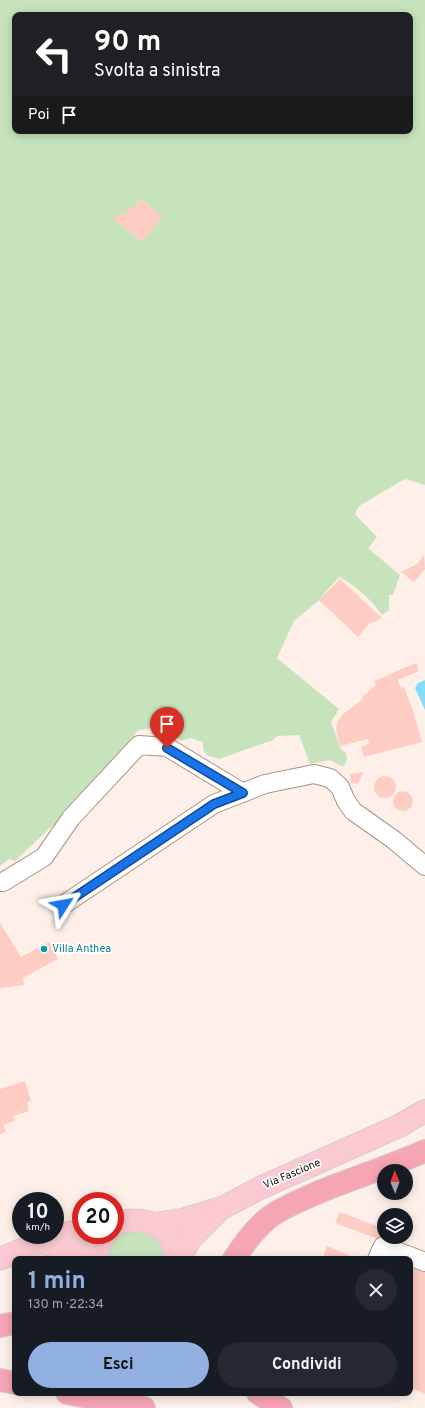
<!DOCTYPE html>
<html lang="it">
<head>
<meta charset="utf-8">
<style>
	:root { --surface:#171b24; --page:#242831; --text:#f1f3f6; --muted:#9ea1a6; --accent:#91afe1 }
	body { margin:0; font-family:Overpass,sans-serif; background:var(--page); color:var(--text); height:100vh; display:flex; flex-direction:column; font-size:15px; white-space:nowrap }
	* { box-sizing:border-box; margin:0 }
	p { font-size:13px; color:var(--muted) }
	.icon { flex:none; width:22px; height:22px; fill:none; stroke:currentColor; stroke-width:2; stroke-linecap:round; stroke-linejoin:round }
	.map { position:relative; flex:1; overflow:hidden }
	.drawer { position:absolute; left:12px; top:1256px; width:401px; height:140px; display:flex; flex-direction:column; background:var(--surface); border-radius:8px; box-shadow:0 2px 10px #0003 }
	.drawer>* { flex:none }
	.banner { position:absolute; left:12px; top:12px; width:401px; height:122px; border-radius:8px; box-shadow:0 2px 10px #0003; background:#202124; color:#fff; overflow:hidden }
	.needle { width:26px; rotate:359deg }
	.controls { position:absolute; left:377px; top:1164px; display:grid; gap:8px }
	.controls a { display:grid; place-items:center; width:36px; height:36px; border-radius:50%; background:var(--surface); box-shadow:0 2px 10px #0003; font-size:20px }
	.speed { position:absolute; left:12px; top:1192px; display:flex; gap:8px; font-size:20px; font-weight:700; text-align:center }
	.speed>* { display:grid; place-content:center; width:52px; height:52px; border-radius:50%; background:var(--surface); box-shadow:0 2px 10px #0003; line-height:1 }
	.speed small { font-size:10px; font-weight:400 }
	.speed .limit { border:6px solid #d22; background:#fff; color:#111 }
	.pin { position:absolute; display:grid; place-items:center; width:34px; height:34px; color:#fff; margin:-41px -17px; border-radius:50% 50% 50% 0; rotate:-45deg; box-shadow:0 0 4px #0007 }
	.pin .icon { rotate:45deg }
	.me { position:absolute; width:44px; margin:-22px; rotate:56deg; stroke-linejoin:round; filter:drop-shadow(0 0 3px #0008) }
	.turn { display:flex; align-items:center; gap:14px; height:84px; padding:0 16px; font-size:18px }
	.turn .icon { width:52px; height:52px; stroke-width:2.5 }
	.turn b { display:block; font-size:28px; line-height:34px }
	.then { display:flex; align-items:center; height:38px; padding:0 16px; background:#0003; gap:8px; font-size:15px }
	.round { display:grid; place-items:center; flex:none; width:42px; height:42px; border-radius:21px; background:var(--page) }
	.head { display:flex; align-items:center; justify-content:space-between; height:68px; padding:0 16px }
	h1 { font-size:24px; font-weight:700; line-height:30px; color:var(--accent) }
	.button { display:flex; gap:8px; margin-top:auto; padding:8px 16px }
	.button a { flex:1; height:46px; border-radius:24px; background:var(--accent); color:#111; font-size:16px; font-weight:700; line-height:46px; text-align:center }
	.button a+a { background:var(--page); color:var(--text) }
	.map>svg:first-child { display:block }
	.green { fill:#c7e3bc; fill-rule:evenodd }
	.water { fill:#82ddfc }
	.building { fill:#fdccc2 }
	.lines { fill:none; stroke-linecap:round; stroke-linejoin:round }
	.minor-casing { stroke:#a89387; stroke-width:20 }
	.major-casing { stroke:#d1cfcf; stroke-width:24 }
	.highway-casing { stroke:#d1cfcf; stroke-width:24 }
	.minor { stroke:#fff; stroke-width:18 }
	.major { stroke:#fac9d1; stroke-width:22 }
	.highway { stroke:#f6a5b3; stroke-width:22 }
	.route-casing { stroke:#114b97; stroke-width:10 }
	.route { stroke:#1a73e8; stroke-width:7 }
	.culture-dot { fill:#0f9aa8; stroke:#fff; stroke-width:1.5 }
	.labels { text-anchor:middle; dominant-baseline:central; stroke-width:3.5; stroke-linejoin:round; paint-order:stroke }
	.culture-label { font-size:11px; fill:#0d838f; stroke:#fff; text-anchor:start }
	.street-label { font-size:11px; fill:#19110d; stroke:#fff }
</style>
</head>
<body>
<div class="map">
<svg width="425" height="1408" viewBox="0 0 425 1408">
	<rect width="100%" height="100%" fill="#fef0e9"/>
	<path class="green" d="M0 0H425V485L405 479 359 506 355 514 377 537 368 548 400 575 393 595H389V610L382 615C370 598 357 587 339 577L317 602 294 621 277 658 339 709 331 722 341 749 346 753 347 760 343 767 330 760 310 764 299 735 277 736 273 740 219 759 206 755 203 749V742L190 738 181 741 162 728 138 730 124 748 72 802 66 813 15 861 9 859 0 866ZM15 15H410V131H15Z
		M145 1229 161 1241 165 1259H104L116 1233Z"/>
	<path class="water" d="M425 680V710L415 688 418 683Z"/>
	<path class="building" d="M141 199 163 216 142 242 113 219 117 214 123 216 130 208 133 210Z
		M424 555 425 569 414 582 401 572 417 564Z
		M340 579 382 618 369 624 358 637 319 600Z
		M416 663 419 671 398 680 401 688 404 687 413 711 422 742 364 757 361 747 369 744 368 739 340 746 336 730 337 724 342 715 363 699 362 697 376 685 374 681Z
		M364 772 358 784 351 783 350 774Z
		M374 787a11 11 0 1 1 22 0a11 11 0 1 1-22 0Z
		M393 801a10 10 0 1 1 20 0a10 10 0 1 1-20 0Z
		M0 923 21 957 49 942 58 959 23 978 24 985 0 988Z
		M25 1081 31 1101 27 1102 29 1111 13 1116 15 1121 3 1125 6 1132 0 1134V1089Z
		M340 1212 382 1228 378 1239 335 1223Z
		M327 1246 358 1259H322Z
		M410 1262 425 1269V1394L410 1387Z"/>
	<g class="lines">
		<defs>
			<path id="minor" d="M3 882 44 857 71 818 139 745 167 747 243 793
				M63 905 214 804 265 784 314 774 330 778 340 787 346 801 353 811 394 840 425 866
				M377 1259 383 1246 425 1262"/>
			<path id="major" d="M155 1224 182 1220 222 1208 260 1188 399 1126 425 1111
				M115 1225C142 1213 176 1226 175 1259
				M40 1243 70 1248 94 1259
				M0 1259 56 1236 81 1230
				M96 1259 97 1250 105 1235
				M179 1259 190 1239 219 1210"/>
			<path id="highway" d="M234 1259C243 1245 254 1230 267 1219 282 1207 302 1200 319 1192 354 1178 390 1166 425 1151
				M0 1326 15 1323
				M0 1380 15 1383
				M67 1393 144 1408
				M258 1393 281 1408"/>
		</defs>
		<use href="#minor" class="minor-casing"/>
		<use href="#major" class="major-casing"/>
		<use href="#highway" class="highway-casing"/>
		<use href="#minor" class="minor"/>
		<use href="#major" class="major"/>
		<use href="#highway" class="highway"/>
	</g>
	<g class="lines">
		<defs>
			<path id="route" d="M63 905 214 804 243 793 167 748"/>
		</defs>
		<use href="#route" class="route-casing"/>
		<use href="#route" class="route"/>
	</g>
	<circle class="culture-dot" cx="44" cy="949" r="4"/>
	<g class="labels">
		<g class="culture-label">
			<text x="52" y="949">Villa Anthea</text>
		</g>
		<g class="street-label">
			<text transform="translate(292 1174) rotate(-23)">Via Fascione</text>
		</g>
	</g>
</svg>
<div class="controls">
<a><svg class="needle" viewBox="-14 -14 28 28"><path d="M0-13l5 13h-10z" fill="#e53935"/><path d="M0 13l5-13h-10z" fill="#9ea1a6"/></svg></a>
<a><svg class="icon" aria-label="layers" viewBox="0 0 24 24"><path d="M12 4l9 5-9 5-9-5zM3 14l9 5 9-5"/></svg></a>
</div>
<div class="speed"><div>10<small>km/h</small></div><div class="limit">20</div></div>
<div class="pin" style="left:167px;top:748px;background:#d93025"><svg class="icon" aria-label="arrive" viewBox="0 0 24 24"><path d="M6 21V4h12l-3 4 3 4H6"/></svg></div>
<svg class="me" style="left:63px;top:905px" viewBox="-20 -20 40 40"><path d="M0-17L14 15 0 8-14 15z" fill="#1a73e8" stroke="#fff" stroke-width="4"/></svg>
<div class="banner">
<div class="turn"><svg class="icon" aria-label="left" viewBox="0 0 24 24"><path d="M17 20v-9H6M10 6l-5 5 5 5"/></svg><div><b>90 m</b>Svolta a sinistra</div></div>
<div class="then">Poi<svg class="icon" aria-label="arrive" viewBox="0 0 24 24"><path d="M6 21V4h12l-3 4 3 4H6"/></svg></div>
</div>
<section class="drawer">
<div class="head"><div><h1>1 min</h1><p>130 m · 22:34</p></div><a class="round"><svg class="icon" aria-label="close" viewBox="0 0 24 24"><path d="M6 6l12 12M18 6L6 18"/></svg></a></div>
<div class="button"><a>Esci</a><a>Condividi</a></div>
</section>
</div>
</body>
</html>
